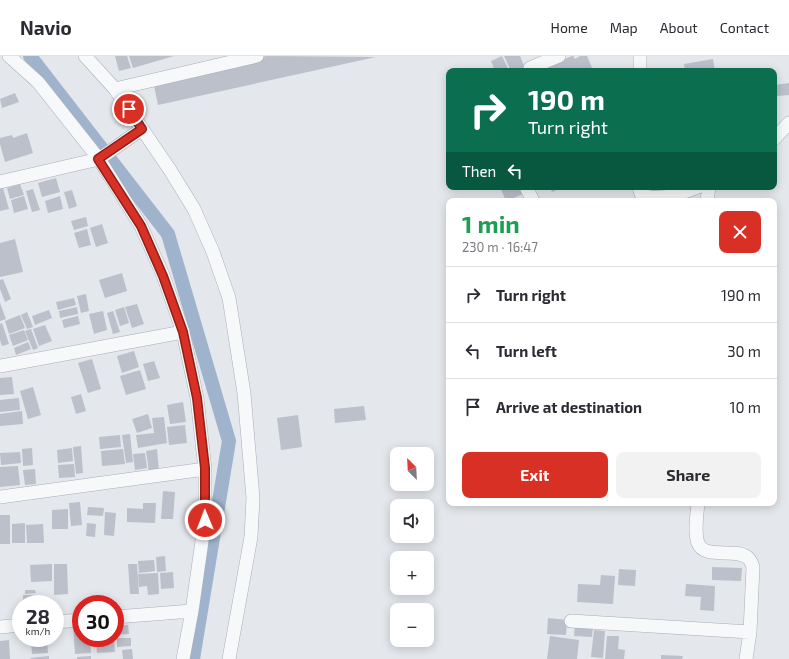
<!DOCTYPE html>
<html lang="en">
<head>
<meta charset="utf-8">
<style>
	:root { --surface:#fff; --page:#f2f2f3; --text:#2b2b33; --muted:#7c7c81; --line:#e1e1e2; --accent:#d93025 }
	body { margin:0; font-family:"Exo 2",sans-serif; background:var(--page); color:var(--text); height:100vh; display:flex; flex-direction:column; font-size:15px; white-space:nowrap }
	* { box-sizing:border-box; margin:0 }
	p { font-size:13px; color:var(--muted) }
	.icon { flex:none; width:22px; height:22px; fill:none; stroke:currentColor; stroke-width:2; stroke-linecap:round; stroke-linejoin:round }
	.map { position:relative; flex:1; overflow:hidden }
	.drawer { position:absolute; left:446px; top:142px; width:331px; height:308px; display:flex; flex-direction:column; background:var(--surface); border-radius:8px; box-shadow:0 2px 10px #0003 }
	.drawer>* { flex:none }
	.guide { position:absolute; left:446px; top:12px; width:331px; height:122px; border-radius:8px; box-shadow:0 2px 10px #0003; background:#0b6e4f; color:#fff; overflow:hidden }
	.needle { width:26px; rotate:336deg }
	.buttons { position:absolute; left:390px; top:391px; display:grid; gap:8px }
	.buttons a { display:grid; place-items:center; width:44px; height:44px; border-radius:8px; background:var(--surface); box-shadow:0 2px 10px #0003; font-size:20px }
	.speed { position:absolute; left:12px; top:539px; display:flex; gap:8px; font-size:20px; font-weight:700; text-align:center }
	.speed>* { display:grid; place-content:center; width:52px; height:52px; border-radius:50%; background:var(--surface); box-shadow:0 2px 10px #0003; line-height:1 }
	.speed small { font-size:10px; font-weight:400 }
	.speed .limit { border:6px solid #d22; background:#fff; color:#111 }
	.pin { position:absolute; display:grid; place-items:center; width:34px; height:34px; color:#fff; margin:-17px; border:2px solid #fff; border-radius:50%; box-shadow:0 1px 4px #0007 }
	.me { position:absolute; width:44px; margin:-22px; rotate:359deg; stroke-linejoin:round; filter:drop-shadow(0 0 3px #0008) }
	.turn { display:flex; align-items:center; gap:14px; height:84px; padding:0 16px; font-size:18px }
	.turn .icon { width:52px; height:52px; stroke-width:2.5 }
	.turn b { display:block; font-size:28px; line-height:34px }
	.then { display:flex; align-items:center; height:38px; padding:0 16px; background:#0003; gap:8px; font-size:15px }
	.round { display:grid; place-items:center; flex:none; width:42px; height:42px; border-radius:8px; background:var(--page) }
	.overview { display:flex; align-items:center; justify-content:space-between; height:68px; padding:0 16px }
	h1 { font-size:24px; font-weight:700; line-height:30px; color:#1e9e55 }
	.button { display:flex; gap:8px; margin-top:auto; padding:8px 16px }
	.button a { flex:1; height:46px; border-radius:8px; background:var(--accent); color:#fff; font-size:16px; font-weight:700; line-height:46px; text-align:center }
	.button a+a { background:var(--page); color:var(--text) }
	ul { padding:0; list-style:none }
	li { display:flex; align-items:center; gap:12px; height:56px; padding:0 16px; border-top:1px solid var(--line) }
	li div { flex:1 }
	li b { display:block; font-size:15px }
	li em { font-style:normal }
	header { display:flex; align-items:center; gap:24px; box-sizing:border-box; height:56px; padding:0 20px; background:var(--surface); border-bottom:1px solid var(--line) }
	header strong { font-size:19px }
	nav { display:flex; gap:22px; margin-inline-start:auto; font-size:14px }
	.map>svg:first-child { display:block }
	.lines { fill:none; stroke-linecap:round; stroke-linejoin:round }
	.canal { stroke:#9fb4cc; stroke-width:14 }
	.building { fill:#bbc0ca }
	.minor-casing { stroke:#a9aeb7; stroke-width:14 }
	.minor { stroke:#f7f8fa; stroke-width:13 }
	.route-casing { stroke:#8d1f18; stroke-width:10 }
	.route { stroke:#d93025; stroke-width:7 }
</style>
</head>
<body>
<header>
<strong>Navio</strong>
<nav><a>Home</a><a>Map</a><a>About</a><a>Contact</a></nav>
</header>
<div class="map">
<svg width="789" height="603" viewBox="0 0 789 603">
	<rect width="100%" height="100%" fill="#e4e7ec"/>
	<g class="lines">
		<path class="canal" d="M30 0 168 178 229 385 193 603"/>
	</g>
	<path class="building" d="M115 0H127L131 12 119 15Z
		M129 0H174L133 12Z
		M266 0 376 1 158 49 153 25Z
		M502 0 509 15H495L491 5Z
		M504 0H520L526 15H511Z
		M572 0H573L575 3 580 0H587L593 14 541 15V13Z
		M713 3 715 15H685L684 8Z
		M789 27V39L777 40 775 29Z
		M15 37 19 46 2 52 0 43Z
		M27 77 33 97 5 106 0 88V82L12 79 13 82Z
		M56 122 60 136 42 141 38 127Z
		M20 128 24 139 10 143 7 132Z
		M500 131H526L528 136 506 145Z
		M550 131H563L552 136Z
		M0 132H3L9 153 0 155Z
		M33 133 40 154 32 156 26 135Z
		M72 134 77 150 69 153 64 136Z
		M24 140 28 153 14 157 11 144Z
		M60 140 63 153 48 157 45 145Z
		M86 161 88 170 74 174 71 165Z
		M102 168 108 187 96 191 90 172Z
		M87 173 91 189 79 192 74 177Z
		M15 183 23 216 0 221V187Z
		M122 217 127 235 105 242 99 224Z
		M3 223 11 243 5 246 0 233V224Z
		M86 238 89 255 81 257 77 240Z
		M74 242 76 249 58 254 56 246Z
		M0 247 6 263 0 265Z
		M137 248 144 268 132 272 125 251Z
		M77 251 78 258 60 262 59 255Z
		M124 251 129 267 120 270 115 254Z
		M49 254 52 262 35 269 32 260Z
		M103 255 107 274 94 278 89 258Z
		M113 255 120 276 113 278 107 257Z
		M27 256 33 271 27 273 21 259Z
		M20 259 25 272 9 278 5 265Z
		M78 260 80 268 64 272 62 264Z
		M2 267 9 288 2 290 0 284V268Z
		M45 269 52 285 39 290 33 273Z
		M31 273 38 292 33 294 25 275Z
		M24 274 28 284 13 290 9 279Z
		M28 286 31 293 16 299 14 292Z
		M134 295 139 311 122 317 117 300Z
		M92 303 101 333 88 337 78 307Z
		M154 305 160 322 148 325 143 308Z
		M140 314 146 333 126 339 120 320Z
		M12 321 14 338 0 339V322Z
		M33 331 41 359 28 363 20 335Z
		M81 338 86 355 76 358 71 341Z
		M19 342 20 354 0 356V344Z
		M183 346 186 366 170 368 167 349Z
		M364 350 366 364 335 367 334 353Z
		M22 355 23 368 0 370V358Z
		M148 358 152 372 137 377 132 363Z
		M298 359 302 391 281 394 277 362Z
		M164 361 167 387 138 392 136 379 154 377 152 362Z
		M185 369 187 387 169 389 167 371Z
		M130 378 133 406 126 407 122 379Z
		M120 379 121 391 100 393 99 381Z
		M81 390 83 417 76 418 73 391Z
		M32 392 33 409 23 410 22 393Z
		M72 392 73 405 58 407 57 394Z
		M123 393 125 408 102 410 101 395Z
		M157 393 159 415 149 416 146 395Z
		M20 396 21 407 1 409 0 397Z
		M145 397 147 412 135 414 133 398Z
		M74 408 75 421 59 422 58 409Z
		M18 410 20 429 0 431V411Z
		M35 413 36 428 25 429 23 414Z
		M163 435 175 436 173 463H161Z
		M80 446 82 469 71 470 69 447Z
		M143 447H156L155 467 127 466V452L143 453Z
		M88 451 104 452 103 460 87 459Z
		M68 453V473H52V454Z
		M105 456 116 457 114 480 104 479Z
		M0 459H10V488H0Z
		M25 467V487H12V468Z
		M87 467 96 468 95 481 86 480Z
		M43 468 44 487H27L26 469Z
		M165 500 166 515 157 516 156 501Z
		M154 504 155 515 139 517 138 505Z
		M52 508V525L31 526 30 509Z
		M54 508H67L68 538 54 539Z
		M128 508H137L139 538H130Z
		M712 511 742 512 741 525 712 524Z
		M619 513 636 514 635 530 618 529Z
		M173 516 174 532 161 533 160 517Z
		M158 517 159 538 148 539 147 530 139 531 138 518Z
		M601 519 615 520 613 548 577 546 578 528 600 529Z
		M686 528 715 530 714 555 700 554 701 541 685 540Z
		M25 534H35L36 537 25 538Z
		M23 539H37V548H23Z
		M548 562 567 564 566 579 547 578Z
		M575 567 593 569 592 581 574 580Z
		M73 568H81V582H90L91 597 75 598Z
		M128 569 129 578 115 579V570Z
		M594 574 605 575 603 602 591 601Z
		M550 580 579 584 577 603H547Z
		M607 580H619L618 593 625 594 624 603H605Z
		M31 582H47L48 597 32 598Z
		M117 582H131V590L117 591Z
		M114 583 115 596 97 597 96 584Z
		M9 584 10 603H0V585Z
		M132 593 133 603H123L122 594Z
		M661 599 683 600 682 603H661Z
		M49 600V603H31L30 602Z
		M91 600V603H77V601Z"/>
	<g class="lines">
		<defs>
			<path id="minor" d="M9 0 38 26 99 103 141 170 163 219 183 276 197 342 205 413V464L192 555 183 603
				M85 0 115 33 170 114 194 153 213 196 229 242 244 337 253 442 251 481 229 603
				M640 0V15
				M530 12 559 0
				M115 33 257 0
				M774 83 789 67
				M0 126 99 103 142 73
				M526 131 533 145
				M639 131 641 138C656 146 683 137 698 131
				M707 145 709 131
				M0 310 183 276
				M0 441 205 413
				M698 447C697 459 694 476 698 487 705 505 738 490 749 503 751 505 752 508 753 511L750 576 746 603
				M115 561 192 555
				M571 565 750 576
				M55 566 81 564
				M0 571 21 569"/>
		</defs>
		<use href="#minor" class="minor-casing"/>
		<use href="#minor" class="minor"/>
	</g>
	<g class="lines">
		<defs>
			<path id="route" d="M129 53 142 73 98 103 141 170 163 220 183 276 197 342 205 412V464"/>
		</defs>
		<use href="#route" class="route-casing"/>
		<use href="#route" class="route"/>
	</g>
</svg>
<div class="buttons">
<a><svg class="needle" viewBox="-14 -14 28 28"><path d="M0-13l5 13h-10z" fill="#e53935"/><path d="M0 13l5-13h-10z" fill="#7c7c81"/></svg></a>
<a><svg class="icon" aria-label="sound" viewBox="0 0 24 24"><path d="M4 9h4l5-4v14l-5-4H4zM17 9q2 3 0 6"/></svg></a>
<a>+</a>
<a>−</a>
</div>
<div class="speed"><div>28<small>km/h</small></div><div class="limit">30</div></div>
<div class="pin" style="left:129px;top:53px;background:#d93025"><svg class="icon" aria-label="arrive" viewBox="0 0 24 24"><path d="M6 21V4h12l-3 4 3 4H6"/></svg></div>
<svg class="me" style="left:205px;top:464px" viewBox="-20 -20 40 40"><circle r="17" fill="#d93025" stroke="#fff" stroke-width="3"/><path d="M0-11L8 9 0 5-8 9z" fill="#fff"/></svg>
<div class="guide">
<div class="turn"><svg class="icon" aria-label="right" viewBox="0 0 24 24"><path d="M7 20v-9h11M14 6l5 5-5 5"/></svg><div><b>190 m</b>Turn right</div></div>
<div class="then">Then<svg class="icon" aria-label="left" viewBox="0 0 24 24"><path d="M17 20v-9H6M10 6l-5 5 5 5"/></svg></div>
</div>
<section class="drawer">
<div class="overview"><div><h1>1 min</h1><p>230 m · 16:47</p></div><a class="round" style="background:#d93025;color:#fff"><svg class="icon" aria-label="close" viewBox="0 0 24 24"><path d="M6 6l12 12M18 6L6 18"/></svg></a></div>
<ul>
<li><svg class="icon" aria-label="right" viewBox="0 0 24 24"><path d="M7 20v-9h11M14 6l5 5-5 5"/></svg><div><b>Turn right</b></div><em>190 m</em></li>
<li><svg class="icon" aria-label="left" viewBox="0 0 24 24"><path d="M17 20v-9H6M10 6l-5 5 5 5"/></svg><div><b>Turn left</b></div><em>30 m</em></li>
<li><svg class="icon" aria-label="arrive" viewBox="0 0 24 24"><path d="M6 21V4h12l-3 4 3 4H6"/></svg><div><b>Arrive at destination</b></div><em>10 m</em></li>
</ul>
<div class="button"><a>Exit</a><a>Share</a></div>
</section>
</div>
</body>
</html>
